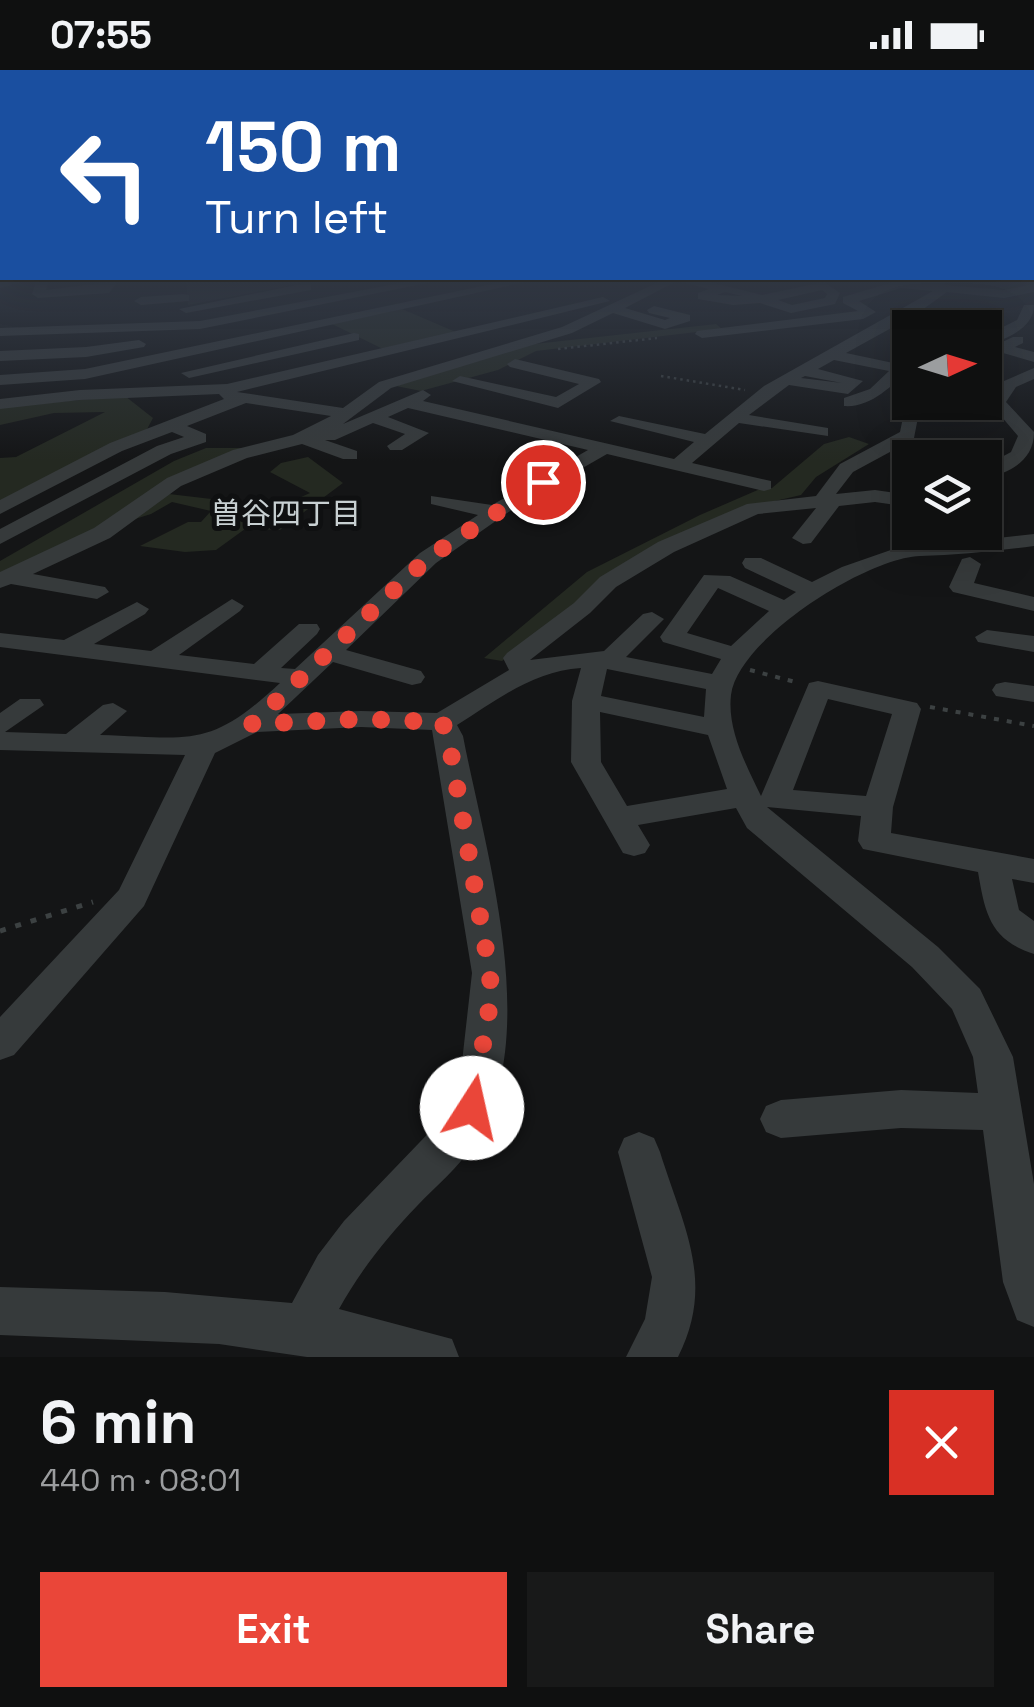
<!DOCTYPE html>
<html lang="en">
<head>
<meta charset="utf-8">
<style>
	:root { --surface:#0f1010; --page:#181919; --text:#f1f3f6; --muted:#9b9d9f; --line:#2f3030; --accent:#ea4639 }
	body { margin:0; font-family:"Space Grotesk","Noto Sans JP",sans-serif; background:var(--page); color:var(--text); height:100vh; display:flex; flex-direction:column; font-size:38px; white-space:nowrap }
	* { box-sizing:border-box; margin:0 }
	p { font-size:32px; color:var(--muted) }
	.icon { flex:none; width:55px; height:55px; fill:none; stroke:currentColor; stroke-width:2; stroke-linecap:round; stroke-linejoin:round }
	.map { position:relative; height:1287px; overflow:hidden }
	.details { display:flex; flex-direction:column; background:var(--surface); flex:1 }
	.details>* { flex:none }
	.banner { position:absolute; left:0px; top:0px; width:1035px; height:210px; box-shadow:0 10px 40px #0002,0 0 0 2px var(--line); background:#1a4fa0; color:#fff; overflow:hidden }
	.needle { width:65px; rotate:86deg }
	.controls { position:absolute; left:892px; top:240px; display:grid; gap:20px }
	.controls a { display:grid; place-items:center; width:110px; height:110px; border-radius:0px; background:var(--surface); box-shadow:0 10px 40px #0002,0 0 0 2px var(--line); font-size:50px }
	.pin { position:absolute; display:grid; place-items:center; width:85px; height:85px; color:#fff; margin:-42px; border:5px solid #fff; border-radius:50%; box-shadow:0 2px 10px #0007 }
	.me { position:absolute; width:110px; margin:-55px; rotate:10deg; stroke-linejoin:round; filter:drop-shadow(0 0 8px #0008) }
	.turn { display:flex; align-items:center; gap:35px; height:210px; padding:0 40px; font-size:45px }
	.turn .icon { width:130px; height:130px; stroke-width:2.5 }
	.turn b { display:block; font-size:70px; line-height:85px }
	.round { display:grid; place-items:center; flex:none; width:105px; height:105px; border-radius:0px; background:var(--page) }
	.summary { display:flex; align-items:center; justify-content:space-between; height:170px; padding:0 40px }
	h1 { font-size:60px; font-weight:800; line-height:75px }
	.primary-button { display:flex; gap:20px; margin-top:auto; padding:20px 40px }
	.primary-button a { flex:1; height:115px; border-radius:0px; background:var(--accent); color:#fff; font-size:40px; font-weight:800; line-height:115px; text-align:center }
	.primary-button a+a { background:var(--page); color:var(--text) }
	.status { display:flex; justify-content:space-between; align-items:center; height:70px; padding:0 50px; background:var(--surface); direction:ltr }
	.status svg { height:28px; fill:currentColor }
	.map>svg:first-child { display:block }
	.built { fill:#202223 }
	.green { fill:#242921 }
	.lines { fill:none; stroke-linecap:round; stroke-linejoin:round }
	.path-far2 { stroke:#3c4142; stroke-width:2.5; stroke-dasharray:2.5 4; stroke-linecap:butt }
	.path-far1 { stroke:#3c4142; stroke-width:4; stroke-dasharray:5 8; stroke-linecap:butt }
	.path { stroke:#3c4142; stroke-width:5; stroke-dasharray:6 10; stroke-linecap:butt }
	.minor { fill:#363a3b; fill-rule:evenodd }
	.route { stroke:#ea4639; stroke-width:18; stroke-dasharray:0 32.4 }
	.labels { text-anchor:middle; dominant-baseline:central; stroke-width:10; stroke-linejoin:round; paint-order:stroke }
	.far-neighbourhood-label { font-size:30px; fill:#c8d0d2; stroke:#0f1011 }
</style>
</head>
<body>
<div class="status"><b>07:55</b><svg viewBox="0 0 49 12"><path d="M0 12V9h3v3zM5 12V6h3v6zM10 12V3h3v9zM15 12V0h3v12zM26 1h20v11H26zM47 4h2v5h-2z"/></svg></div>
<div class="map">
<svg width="1034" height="1287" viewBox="0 0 1034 1287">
	<rect width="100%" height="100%" fill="#141516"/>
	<path class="built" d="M186 211H313L188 235Z"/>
	<path class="green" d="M402 239 458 263 385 280 332 254Z
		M716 254 722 259 536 281 498 300 421 321 396 316 525 275Z
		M125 326 153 348 145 363 0 432V388L16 387 105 342 54 343 0 355V337Z
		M849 367 869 374 816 407 801 425 744 438 613 503 502 591 484 588 587 502 700 445 760 419 772 418 824 374Z
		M206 378H247L152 422 279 437 310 423 270 402 281 393 308 387 343 413 280 460 245 459 216 480 185 482 140 476 188 452H201L211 441 172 432 151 444 97 461 0 508V491L174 391Z"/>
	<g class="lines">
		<path class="path-far2" d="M558 279 657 268
			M661 306 745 320"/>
		<path class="path-far1" d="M750 600 799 613
			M930 637 1034 656"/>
		<path class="path" d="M0 861 93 832"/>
		<path class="minor" d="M0 211H18L19 213 0 218Z
			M36 211H48L46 220 118 211 109 223 38 228 32 224Z
			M411 211H437L200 259 0 266V258L200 251Z
			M506 211H530L85 309 0 315V305L85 299Z
			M661 211H706L762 225 824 212 840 223 835 234 791 243 760 233 733 235 698 229V223L709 219 677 211 625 238 665 250 670 248 649 243 647 240 654 236 690 245V251L665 259 613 243 572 263 391 318 343 354 423 320 431 325 423 331 674 389 694 372 610 351 619 346 705 364 764 316 933 221 901 218 859 231 876 242 863 249 702 268 695 264 697 261 858 241 843 233V227L897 211H944L945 215 1004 220 1034 214V222L1004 228 947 222 915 245 942 249 958 246V252L940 258 904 251 846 283 898 294 910 286V299C891 316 871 338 844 336V328L870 319 889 301 834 290 818 299 863 311 848 324 789 315 749 345 828 358V366L739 353 692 393 771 411V419L764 421 607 384 520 434 436 493 346 580 421 601 425 607 421 613 412 615 333 592 278 644 361 641 437 643 509 600 503 588 507 583 574 533 600 507 658 472 747 434 816 426 840 394 900 362 907 328 910 332H921L914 368 978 388H945L901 376 853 402 836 424 875 420 910 425V437L875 432 839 436 811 473 803 474 792 468 816 438 758 444 674 482 616 517 590 543 530 590 604 581 643 544 652 542 664 549 626 587 712 604 721 589 663 572 660 567 704 505 730 506 784 530 796 522 745 498 742 493 745 488H761L812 512 842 497 908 474 914 462H936L935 475 1034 464V476C996 481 958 485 920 486 866 488 738 569 731 625 727 659 746 695 761 726L809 613 818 611 917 633 921 639 893 737 891 763 1034 789V813L1012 809 1019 840 1034 851V884C990 870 985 843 978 802L863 779 858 771 861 746 767 737 938 877 980 919 1013 987 1034 1114V1257L1017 1250 1003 1212 983 1060 901 1058 781 1068 766 1062 760 1049 766 1036 781 1030 901 1020 978 1023 973 987 952 939 912 897 747 758 736 738 638 755 650 775 645 783 634 786 623 783 571 692 572 631 581 598C533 601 497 630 457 655L463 666C485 781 545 970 473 1075 458 1098 436 1116 417 1136 387 1167 360 1201 339 1239L452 1269 459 1287H307L219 1274 0 1265V1217L165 1222 292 1233 318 1185 344 1151 443 1048 460 1010 472 903 432 660 361 657 257 662 215 683 144 836 14 985 0 990V947L119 820 185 685 0 680V643L20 629H40L44 635 5 662 66 664 103 635 113 633 127 641 100 665C192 668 209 679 280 613L0 577V563L64 570 137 532 149 539 145 544 94 574 151 581 232 529 244 536 240 541 179 585 254 594 299 554H317L320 559 317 564 281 598 295 599 420 483 478 445 431 434V426L492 435 588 380 408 338 388 347 429 363 402 380H390L387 376 405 364 373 353 335 370H325L357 381V389H343L302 374 247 388 181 416 110 468 33 504 105 517 109 522 97 529 11 514 0 518V502L94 458 167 408 233 380 293 365 331 346 246 333 187 356 206 364V372L171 384 0 474V459L157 376 184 367 172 362 122 381 0 444V430L110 373 224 329 219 324 80 330 0 339V329L80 320 227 314 603 227 610 231 237 322 343 338 379 312 562 257ZM822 220 827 224 825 228 792 235 778 230ZM725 222 742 226 717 225ZM805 306 842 313 801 308ZM718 518 769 541 731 576 687 563ZM607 599 706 619 704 647 601 626ZM828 629 892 644 866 726 793 720ZM600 642 708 665 727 719 627 736 601 692Z
			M306 213 311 214V220L186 243 179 239Z
			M184 224 189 225V231L141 235 134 231 141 227Z
			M1024 235H1034C1034 259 1005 269 985 276V266L1017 250Z
			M354 263 359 264V270L189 308 181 303Z
			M1013 267H1023V273L1015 277 1034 282V292L996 281V275Z
			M139 270 146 274 144 277 86 287 0 291V281L86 277Z
			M515 289 599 309 601 312 558 338 452 311 460 306 556 327 579 314 510 297 507 294Z
			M1034 298V309L1016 317 1006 332 1034 362C1034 391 1010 402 985 409V396L1011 382 1018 366 989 332 1004 311Z
			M970 487 981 494 974 513 1034 527V541L953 522 949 517 962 489Z
			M987 560 1034 566V582L978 572 975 567Z
			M1005 612 1034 616V632L996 626 992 620 996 614Z
			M639 1062 654 1068 660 1082C683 1156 716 1212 678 1287H626L645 1249 652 1207 618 1082 624 1068Z"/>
	</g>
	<linearGradient id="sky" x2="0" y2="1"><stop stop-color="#0b0c0c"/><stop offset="0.54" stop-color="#343b47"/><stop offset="1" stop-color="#343b47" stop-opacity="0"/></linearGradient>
	<rect width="1034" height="391" fill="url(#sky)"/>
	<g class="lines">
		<path class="route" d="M472 1038 491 928 490 903 448 666 442 652 361 649 252 654 428 488 543 412"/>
	</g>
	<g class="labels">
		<g class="far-neighbourhood-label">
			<text x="286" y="443">曽谷四丁目</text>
		</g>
	</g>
</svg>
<div class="controls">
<a><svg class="needle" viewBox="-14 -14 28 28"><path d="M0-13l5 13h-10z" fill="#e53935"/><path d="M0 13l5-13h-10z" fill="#9b9d9f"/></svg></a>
<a><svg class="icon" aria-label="layers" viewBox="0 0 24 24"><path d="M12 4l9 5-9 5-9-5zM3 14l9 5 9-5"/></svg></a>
</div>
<div class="pin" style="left:543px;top:412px;background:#d93025"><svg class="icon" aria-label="arrive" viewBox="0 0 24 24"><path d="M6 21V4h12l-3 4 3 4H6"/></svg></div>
<svg class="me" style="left:472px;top:1038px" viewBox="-20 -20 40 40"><circle r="19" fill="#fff"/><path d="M0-13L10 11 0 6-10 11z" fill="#ea4639"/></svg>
<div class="banner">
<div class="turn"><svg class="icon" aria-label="left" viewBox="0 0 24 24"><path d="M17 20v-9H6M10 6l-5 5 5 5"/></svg><div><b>150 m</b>Turn left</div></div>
</div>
</div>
<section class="details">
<div class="summary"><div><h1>6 min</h1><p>440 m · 08:01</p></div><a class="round" style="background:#d93025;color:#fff"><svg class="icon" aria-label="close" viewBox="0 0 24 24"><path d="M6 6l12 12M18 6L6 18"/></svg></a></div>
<div class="primary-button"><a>Exit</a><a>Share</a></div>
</section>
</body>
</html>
